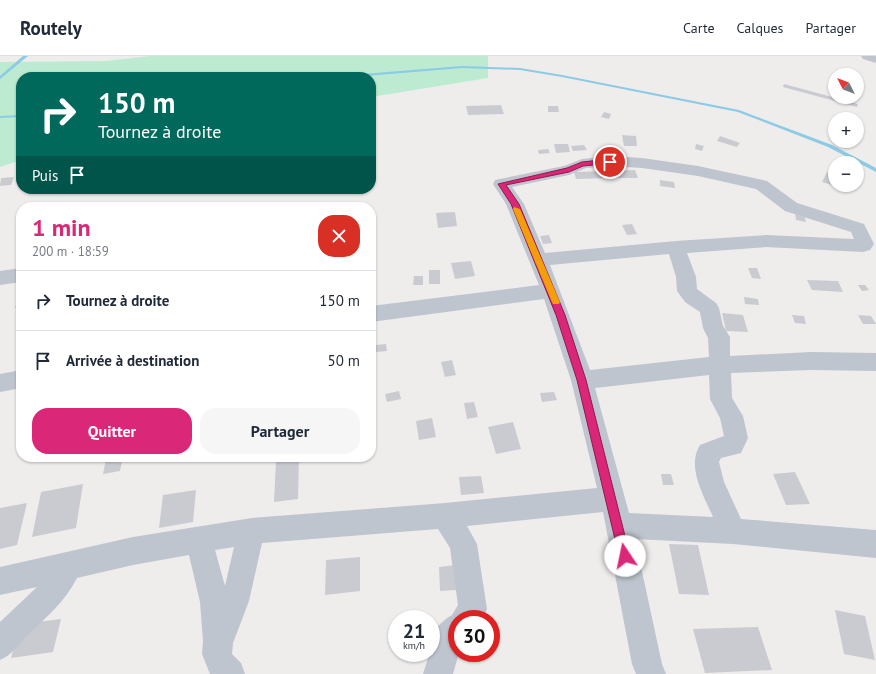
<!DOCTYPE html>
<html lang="fr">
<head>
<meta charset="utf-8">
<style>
	:root { --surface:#fff; --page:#f6f6f7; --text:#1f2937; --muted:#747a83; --line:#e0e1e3; --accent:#db2777 }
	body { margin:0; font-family:"PT Sans",sans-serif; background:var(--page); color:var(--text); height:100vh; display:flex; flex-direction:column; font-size:15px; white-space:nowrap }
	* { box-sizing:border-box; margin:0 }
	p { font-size:13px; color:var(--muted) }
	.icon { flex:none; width:22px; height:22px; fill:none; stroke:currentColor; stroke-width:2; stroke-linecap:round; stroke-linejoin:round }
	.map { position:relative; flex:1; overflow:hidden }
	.sheet { position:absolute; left:16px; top:146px; width:360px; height:260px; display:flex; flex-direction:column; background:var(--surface); border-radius:16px; box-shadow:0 1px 3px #0004 }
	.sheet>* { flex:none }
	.top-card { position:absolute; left:16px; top:16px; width:360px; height:122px; border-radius:16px; box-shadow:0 1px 3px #0004; background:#00695c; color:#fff; overflow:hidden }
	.needle { width:26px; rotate:312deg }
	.fabs { position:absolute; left:828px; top:12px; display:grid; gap:8px }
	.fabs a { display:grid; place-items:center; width:36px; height:36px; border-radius:50%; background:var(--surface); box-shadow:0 1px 3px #0004; font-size:20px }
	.speed { position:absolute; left:388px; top:554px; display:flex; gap:8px; font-size:20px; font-weight:700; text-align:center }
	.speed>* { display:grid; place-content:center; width:52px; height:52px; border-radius:50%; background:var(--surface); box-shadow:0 1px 3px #0004; line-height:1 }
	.speed small { font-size:10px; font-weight:400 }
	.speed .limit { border:6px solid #d22; background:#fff; color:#111 }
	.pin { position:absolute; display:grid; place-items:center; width:34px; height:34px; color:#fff; margin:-17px; border:2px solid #fff; border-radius:50%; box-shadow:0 1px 4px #0007 }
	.me { position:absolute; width:44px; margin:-22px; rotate:349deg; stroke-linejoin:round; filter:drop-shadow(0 0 3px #0008) }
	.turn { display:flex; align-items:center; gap:14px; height:84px; padding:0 16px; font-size:18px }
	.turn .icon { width:52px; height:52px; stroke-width:2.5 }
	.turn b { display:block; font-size:28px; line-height:34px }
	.then { display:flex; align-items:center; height:38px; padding:0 16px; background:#0003; gap:8px; font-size:15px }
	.round { display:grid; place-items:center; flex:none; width:42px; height:42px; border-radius:16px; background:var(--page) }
	.summary { display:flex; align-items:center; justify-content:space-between; height:68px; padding:0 16px }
	h1 { font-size:24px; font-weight:700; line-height:30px; color:var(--accent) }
	.button { display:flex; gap:8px; margin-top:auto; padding:8px 16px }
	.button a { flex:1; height:46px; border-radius:16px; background:var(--accent); color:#fff; font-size:16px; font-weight:700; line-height:46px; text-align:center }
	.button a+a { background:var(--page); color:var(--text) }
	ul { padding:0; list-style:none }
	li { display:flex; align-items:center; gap:12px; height:60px; padding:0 16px; border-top:1px solid var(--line) }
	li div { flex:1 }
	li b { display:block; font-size:15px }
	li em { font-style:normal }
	header { display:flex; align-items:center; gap:24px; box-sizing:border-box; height:56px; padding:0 20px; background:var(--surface); border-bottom:1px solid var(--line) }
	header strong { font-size:19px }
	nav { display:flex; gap:22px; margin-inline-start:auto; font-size:14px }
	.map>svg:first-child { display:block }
	.green { fill:#bcebd2 }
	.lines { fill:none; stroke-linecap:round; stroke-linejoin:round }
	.stream { fill:#8bcbe6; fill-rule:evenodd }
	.building { fill:#cacbd1 }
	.street { fill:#bec5ce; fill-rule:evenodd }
	.route { fill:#db2777; stroke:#8e194d }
	.slow { fill:#f59e0b }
</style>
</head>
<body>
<header>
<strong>Routely</strong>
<nav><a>Carte</a><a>Calques</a><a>Partager</a></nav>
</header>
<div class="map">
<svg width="876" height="618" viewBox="0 0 876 618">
	<rect width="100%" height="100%" fill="#efecec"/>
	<path class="green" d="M151 0H488V22L371 41V21H21V104L0 111V6L105 5Z"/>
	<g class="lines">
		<path class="stream" d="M23 0H28L0 23V20Z
			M462 10 520 12 562 19 739 54 832 89 876 112V116L828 91 738 56 562 21 520 14 462 12 354 21H336L338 20Z
			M21 59V61L0 62V60Z"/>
	</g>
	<path class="building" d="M784 28 858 48 857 51 783 31Z
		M501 49 504 58 468 59 466 50Z
		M548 50H558L559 56H548Z
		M604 56 611 58 609 63 601 61Z
		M622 79 636 80 637 90H624Z
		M720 80 740 87 737 91 717 85Z
		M554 88H568L570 96 556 97Z
		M696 88 704 90 702 95 695 93Z
		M584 89 587 94 573 95 571 90Z
		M548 93 550 97 539 98 538 94Z
		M635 114 638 122H613L610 115Z
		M608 115 610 122 576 123 574 116Z
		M827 116 835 119V129H843L841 132 822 126Z
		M14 121 11 129 0 130 1 122Z
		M660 124 674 126 675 132 660 130Z
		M455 156 457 170 438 172 436 157Z
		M795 157 804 158 806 166 796 164Z
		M632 168 637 178 627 179 622 169Z
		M549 179 552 187 543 188 540 180Z
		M471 205 475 220 455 223 451 207Z
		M748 212H757L761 223 752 222Z
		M429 214H440V228H429Z
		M414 220H423V229H413Z
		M807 224 838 225 843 236 812 234Z
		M858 229H865L869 234 862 235Z
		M21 241V251L15 252 18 242Z
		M744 241 758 243 759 249 745 248Z
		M722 257 743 259 748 276 726 275Z
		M792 259 804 260 806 268 795 267Z
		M858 259 871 260 876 268H863Z
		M386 288 387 295 376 296V289Z
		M452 304 456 319 445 321 441 306Z
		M399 335 401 343 387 346 385 338Z
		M554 336 557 344 542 346 540 337Z
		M474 346 478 361 467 363 464 347Z
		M432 362 436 381 419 384 416 365Z
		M513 366 521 393 496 398 488 371Z
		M123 401 120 415 103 418 106 403Z
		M299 402 298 443 274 446 276 404Z
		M795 416 810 448 786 449 773 418Z
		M661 418H671L674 429H663Z
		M481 420 484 437 461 439 459 421Z
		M83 428 76 472 32 481 41 436Z
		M196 434 193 466 159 472 163 439Z
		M27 447 17 489 0 493V452Z
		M669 488 698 489 709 539 679 538Z
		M360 501V535L325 539 326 504Z
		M455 509 457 534 440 535 439 511Z
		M835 554 865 560 875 604 844 598Z
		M61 563 53 596 11 602 21 568Z
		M758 571 772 614 705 617 693 573Z"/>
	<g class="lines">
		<path class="street" d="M861 0H876V7L863 3Z
			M610 100 642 102 698 110 767 125 797 147 864 168 874 188 870 194 863 196 766 191 687 197 696 221 697 233 716 247 719 252 723 270 730 281V300L811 296 876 297V315L811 314 731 317 732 342 743 360 748 382 741 397 721 402 719 406 724 426 741 463 876 474V502L733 488 635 483 662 608 666 618H636L632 608 603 456 467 470 477 488 487 553 483 563H457V597H459L453 618H423L438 570 447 562 452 559 458 549 450 492 438 473 262 487 249 545 233 587 232 598 241 607 245 618H210L202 598 203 585 200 546 189 499 133 509 77 522C65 546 46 561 27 580 17 590 13 598 0 604V566L37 531 0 539V511L133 481 252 462 445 447 597 432 571 324 544 243 371 266V250L539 229 506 148 493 128 495 124 564 110 582 103ZM610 110 642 112 698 120 756 133 785 155 851 176 854 183 766 179 676 185 545 197 524 148 512 131 569 119 586 112ZM669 198 676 221 677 235 685 246 700 256 703 272 708 282 709 301 590 314 550 209ZM709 319 710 343 720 362 724 380 700 389C686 411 704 440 713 461L629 457 595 332ZM234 491 225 530 215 494Z
			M21 212V226L0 229V215Z
			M21 314V332L0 336V318Z"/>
	</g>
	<path class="route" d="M610 103 613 106 612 107 583 110 569 116 506 129 519 148 565 259 586 324 630 500 629 504 625 506 621 504 619 500 577 324 556 259 511 148 498 128 567 112 582 106Z"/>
	<path class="slow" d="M514 151 520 153 560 246 559 248H553L552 246 513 153Z"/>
</svg>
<div class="fabs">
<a><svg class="needle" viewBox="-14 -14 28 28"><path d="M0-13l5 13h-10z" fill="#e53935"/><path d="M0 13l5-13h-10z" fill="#747a83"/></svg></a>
<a>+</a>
<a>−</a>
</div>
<div class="speed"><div>21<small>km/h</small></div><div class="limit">30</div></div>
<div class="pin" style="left:610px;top:106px;background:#d93025"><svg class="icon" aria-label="arrive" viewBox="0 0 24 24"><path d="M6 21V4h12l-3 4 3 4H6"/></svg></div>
<svg class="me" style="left:625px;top:500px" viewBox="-20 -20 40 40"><circle r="19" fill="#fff"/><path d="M0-13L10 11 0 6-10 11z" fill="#db2777"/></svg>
<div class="top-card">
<div class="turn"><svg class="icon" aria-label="right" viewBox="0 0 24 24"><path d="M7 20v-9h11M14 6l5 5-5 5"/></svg><div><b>150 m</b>Tournez à droite</div></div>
<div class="then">Puis<svg class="icon" aria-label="arrive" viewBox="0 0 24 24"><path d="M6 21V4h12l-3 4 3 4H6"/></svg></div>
</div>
<section class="sheet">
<div class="summary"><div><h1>1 min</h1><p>200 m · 18:59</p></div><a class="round" style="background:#d93025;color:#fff"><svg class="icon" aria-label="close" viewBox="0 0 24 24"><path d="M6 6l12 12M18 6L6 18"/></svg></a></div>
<ul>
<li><svg class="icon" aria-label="right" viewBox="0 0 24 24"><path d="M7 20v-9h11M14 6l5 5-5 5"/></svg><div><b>Tournez à droite</b></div><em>150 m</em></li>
<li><svg class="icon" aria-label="arrive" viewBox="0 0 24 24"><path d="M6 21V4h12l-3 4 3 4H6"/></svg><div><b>Arrivée à destination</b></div><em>50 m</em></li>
</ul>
<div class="button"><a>Quitter</a><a>Partager</a></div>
</section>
</div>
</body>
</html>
